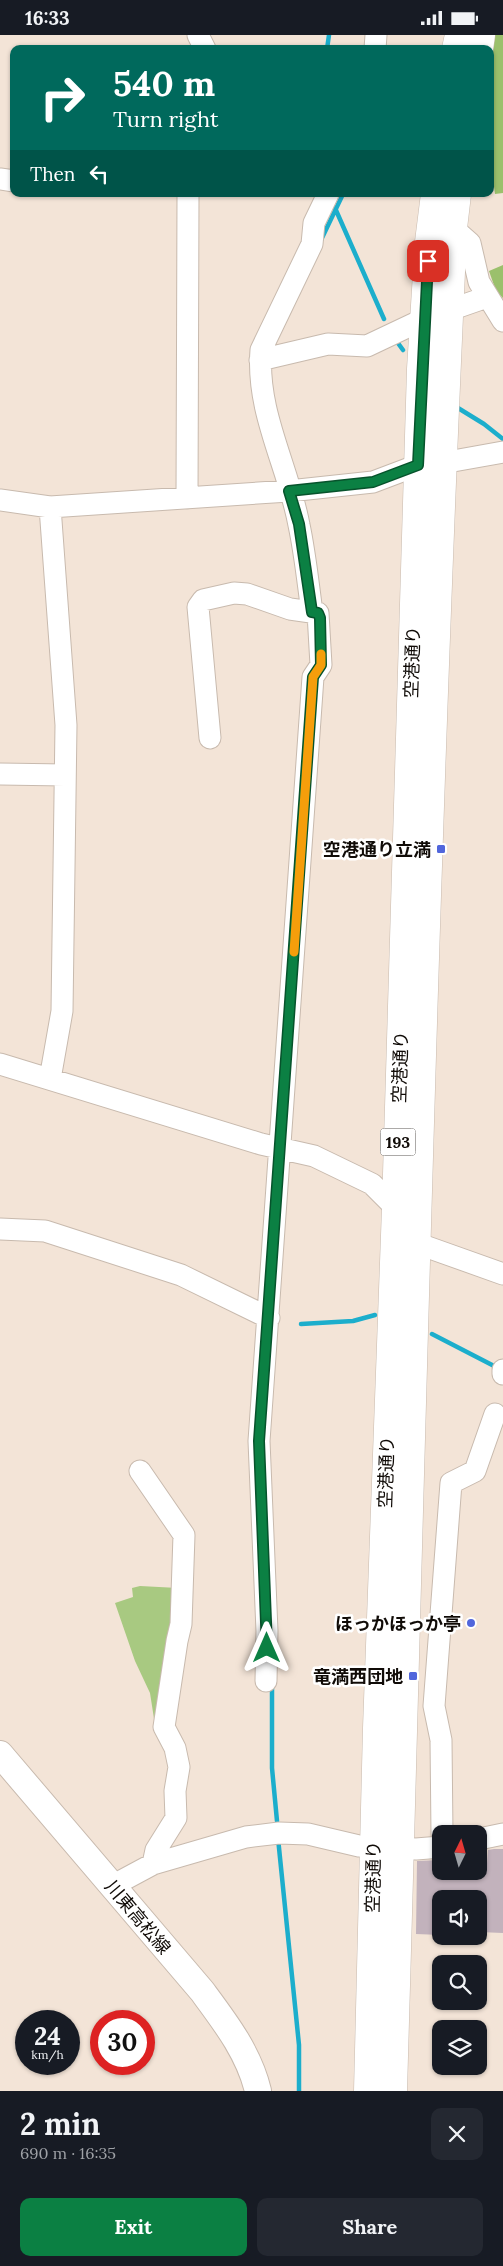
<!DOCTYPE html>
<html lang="en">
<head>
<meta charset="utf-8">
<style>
	:root { --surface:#171b24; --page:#242831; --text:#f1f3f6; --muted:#9ea1a6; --accent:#0b8043 }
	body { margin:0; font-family:Lora,"Noto Sans JP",serif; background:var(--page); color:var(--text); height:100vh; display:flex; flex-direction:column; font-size:19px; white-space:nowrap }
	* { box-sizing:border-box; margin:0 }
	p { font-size:16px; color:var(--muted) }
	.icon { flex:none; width:28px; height:28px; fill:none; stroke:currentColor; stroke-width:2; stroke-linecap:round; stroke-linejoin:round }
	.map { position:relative; height:2056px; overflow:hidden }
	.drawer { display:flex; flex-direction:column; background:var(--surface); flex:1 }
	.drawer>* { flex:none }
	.banner { position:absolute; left:10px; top:10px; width:484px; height:152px; border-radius:10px; box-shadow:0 1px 4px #0004; background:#00695c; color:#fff; overflow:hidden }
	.needle { width:32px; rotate:5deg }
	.fabs { position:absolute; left:432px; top:1790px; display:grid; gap:10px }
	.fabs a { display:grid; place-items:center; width:55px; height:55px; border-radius:10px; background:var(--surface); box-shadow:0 1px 4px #0004; font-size:25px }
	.speed { position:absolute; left:15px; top:1975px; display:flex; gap:10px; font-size:25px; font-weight:700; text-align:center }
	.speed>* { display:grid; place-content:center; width:65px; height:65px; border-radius:50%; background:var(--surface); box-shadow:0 1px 4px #0004; line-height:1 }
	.speed small { font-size:12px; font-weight:400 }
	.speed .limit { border:8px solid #d22; background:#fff; color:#111 }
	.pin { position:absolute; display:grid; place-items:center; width:42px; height:42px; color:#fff; margin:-21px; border-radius:10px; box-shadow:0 2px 8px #0006 }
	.me { position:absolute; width:55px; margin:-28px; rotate:0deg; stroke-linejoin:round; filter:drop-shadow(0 0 4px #0008) }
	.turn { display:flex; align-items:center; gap:18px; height:105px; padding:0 20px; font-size:22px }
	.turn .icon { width:65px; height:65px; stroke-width:2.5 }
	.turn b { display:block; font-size:35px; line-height:42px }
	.then { display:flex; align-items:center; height:48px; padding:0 20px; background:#0003; gap:10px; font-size:19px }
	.round { display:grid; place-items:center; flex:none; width:52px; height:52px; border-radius:10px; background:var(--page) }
	.headline { display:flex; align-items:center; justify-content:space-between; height:85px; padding:0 20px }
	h1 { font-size:30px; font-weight:800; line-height:38px }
	.action { display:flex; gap:10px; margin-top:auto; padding:10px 20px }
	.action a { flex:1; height:58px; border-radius:10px; background:var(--accent); color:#fff; font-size:20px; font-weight:800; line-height:58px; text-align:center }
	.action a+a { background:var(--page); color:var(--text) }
	.status { display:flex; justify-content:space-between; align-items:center; height:35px; padding:0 25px; background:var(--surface); direction:ltr }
	.status svg { height:14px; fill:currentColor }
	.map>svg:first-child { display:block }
	.green { fill:#a8c981 }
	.forest { fill:#9bc06c }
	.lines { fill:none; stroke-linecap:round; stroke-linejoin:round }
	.stream { stroke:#1caecc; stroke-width:4.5 }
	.building { fill:#c2b2bc }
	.minor-casing { stroke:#c8baae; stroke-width:23 }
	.major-casing { stroke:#c8baae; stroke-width:28 }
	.highway-casing { stroke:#c8baae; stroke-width:29 }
	.minor { stroke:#fff; stroke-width:21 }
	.major { stroke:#fff; stroke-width:26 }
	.highway { stroke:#fff; stroke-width:28 }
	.route-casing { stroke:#07532c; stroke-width:12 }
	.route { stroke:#0b8043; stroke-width:9 }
	.slow { stroke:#f59e0b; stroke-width:9 }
	.poi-dot { fill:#5166dc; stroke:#fff; stroke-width:2 }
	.labels { text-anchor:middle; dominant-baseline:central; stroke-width:5; stroke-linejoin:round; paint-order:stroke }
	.shield { fill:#fff; stroke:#585451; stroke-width:1 }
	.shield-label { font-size:16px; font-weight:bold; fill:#100b07 }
	.street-label { font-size:18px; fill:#100b07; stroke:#fff }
	.poi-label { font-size:18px; font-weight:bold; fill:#100b07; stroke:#fff; text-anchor:end }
</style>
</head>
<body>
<div class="status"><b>16:33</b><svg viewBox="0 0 49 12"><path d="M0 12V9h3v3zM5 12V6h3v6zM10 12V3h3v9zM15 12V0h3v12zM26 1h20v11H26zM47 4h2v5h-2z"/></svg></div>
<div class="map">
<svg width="503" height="2056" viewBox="0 0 503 2056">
	<rect width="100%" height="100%" fill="#f3e4d7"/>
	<path class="green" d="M140 1551 178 1553 155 1690 150 1658 135 1626 115 1568 133 1562 132 1553Z"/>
	<path class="forest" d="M490 0H503V158L495 159 490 121Z
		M503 230V263L496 256 489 236Z"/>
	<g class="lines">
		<path class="stream" d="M327 14 329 0
			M335 173 384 284
			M321 205 343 159
			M395 304 403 315
			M458 373 484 389 503 404
			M301 1289 353 1286 375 1280
			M432 1299 496 1332
			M272 1650V1733L277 1786
			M278 1803 299 2010V2056"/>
	</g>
	<path class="building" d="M494 1814H503V1898L479 1897V1864H441V1900L416 1899 417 1826 441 1825V1836H479V1828H487L488 1815Z"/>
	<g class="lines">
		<defs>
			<path id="minor" d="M198 0 205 14
				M375 14 376 0
				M0 144 14 146
				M453 193 470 208 479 247 503 286
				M260 325 328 309 367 311 424 284 487 262
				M187 463 188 162
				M0 465 50 472 289 456 373 447 418 430 442 428 503 417
				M312 577C308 548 305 518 299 490 288 430 256 378 261 315L312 209 314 188 328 159
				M210 703 198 572 203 565 234 558 247 559 290 574 318 578 321 630 313 642 259 1406 267 1596 266 1646
				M0 739 65 740
				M0 1029 261 1109 314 1121 372 1149 396 1173 416 1208 503 1239
				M50 1044 62 976 66 690 50 472
				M0 1194 45 1196 181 1240 269 1283
				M503 1335V1339
				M140 1436 184 1500 181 1589 177 1606 164 1692 175 1713 179 1732 175 1756 176 1783 156 1815 153 1829
				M442 1799 441 1705 434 1671 451 1448 475 1436 495 1379
				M479 1804 503 1799
				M112 1851 153 1829 246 1802 279 1798 308 1799 359 1811 416 1814 441 1812"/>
			<path id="major" d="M0 1719 202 1956C225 1987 249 2018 258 2056"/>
			<path id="highway" d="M456 14 459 0
				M479 14 481 0
				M368 2056 377 1693 396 1173 421 334 429 207 435 159
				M393 2056C411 1435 424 813 453 193L457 159"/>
		</defs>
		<use href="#minor" class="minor-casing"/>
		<use href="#major" class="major-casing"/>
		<use href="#highway" class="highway-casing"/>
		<use href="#minor" class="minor"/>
		<use href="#major" class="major"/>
		<use href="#highway" class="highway"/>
	</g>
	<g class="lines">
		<defs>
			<path id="route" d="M267 1613 259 1406 313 642 321 630 320 583 318 578 312 577 299 489 289 456 373 447 418 430 428 226"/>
		</defs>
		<use href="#route" class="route-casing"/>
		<use href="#route" class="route"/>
		<path class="slow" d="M294 917 313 642 321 630V619"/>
	</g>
	<g class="poi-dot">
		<rect x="436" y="809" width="10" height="10" rx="2.5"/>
		<circle cx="471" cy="1588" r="5"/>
		<rect x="408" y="1636" width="10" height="10" rx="2.5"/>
	</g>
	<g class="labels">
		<rect class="shield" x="380.5" y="1093.5" width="35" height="27" rx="4"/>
		<g class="shield-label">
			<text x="398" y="1107">193</text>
		</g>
		<g class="street-label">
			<text transform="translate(412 627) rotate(-88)">空港通り</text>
			<text transform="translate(400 1032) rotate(-88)">空港通り</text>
			<text transform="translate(386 1437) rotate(-88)">空港通り</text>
			<text transform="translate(373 1842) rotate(-89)">空港通り</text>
			<text transform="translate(138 1882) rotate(50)">川東高松線</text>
		</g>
		<g class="poi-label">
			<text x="431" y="814">空港通り立満</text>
			<text x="461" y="1588">ほっかほっか亭</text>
			<text x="403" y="1641">竜満西団地</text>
		</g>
	</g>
</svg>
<div class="fabs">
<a><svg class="needle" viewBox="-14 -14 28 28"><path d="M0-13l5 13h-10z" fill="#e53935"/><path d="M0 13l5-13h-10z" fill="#9ea1a6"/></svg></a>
<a><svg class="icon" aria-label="sound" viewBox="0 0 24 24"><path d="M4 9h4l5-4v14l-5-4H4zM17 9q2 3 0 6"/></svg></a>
<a><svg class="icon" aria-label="search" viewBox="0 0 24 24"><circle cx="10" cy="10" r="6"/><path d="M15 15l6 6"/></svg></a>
<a><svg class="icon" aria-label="layers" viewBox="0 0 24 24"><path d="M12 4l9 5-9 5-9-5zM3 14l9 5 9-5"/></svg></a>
</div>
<div class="speed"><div>24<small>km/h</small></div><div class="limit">30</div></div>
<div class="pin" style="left:428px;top:226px;background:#d93025"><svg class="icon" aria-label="arrive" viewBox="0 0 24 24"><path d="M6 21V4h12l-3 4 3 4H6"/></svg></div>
<svg class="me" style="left:267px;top:1613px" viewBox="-20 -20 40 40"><path d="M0-17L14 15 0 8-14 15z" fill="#0b8043" stroke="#fff" stroke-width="4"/></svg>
<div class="banner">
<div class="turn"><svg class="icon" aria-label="right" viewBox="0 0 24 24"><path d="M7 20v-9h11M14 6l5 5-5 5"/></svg><div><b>540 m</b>Turn right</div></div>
<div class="then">Then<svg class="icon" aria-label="left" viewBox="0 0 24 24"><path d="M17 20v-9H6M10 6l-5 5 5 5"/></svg></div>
</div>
</div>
<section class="drawer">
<div class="headline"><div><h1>2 min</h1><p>690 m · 16:35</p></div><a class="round"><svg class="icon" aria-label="close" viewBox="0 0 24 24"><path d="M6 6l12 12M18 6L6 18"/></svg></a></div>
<div class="action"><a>Exit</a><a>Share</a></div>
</section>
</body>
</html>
